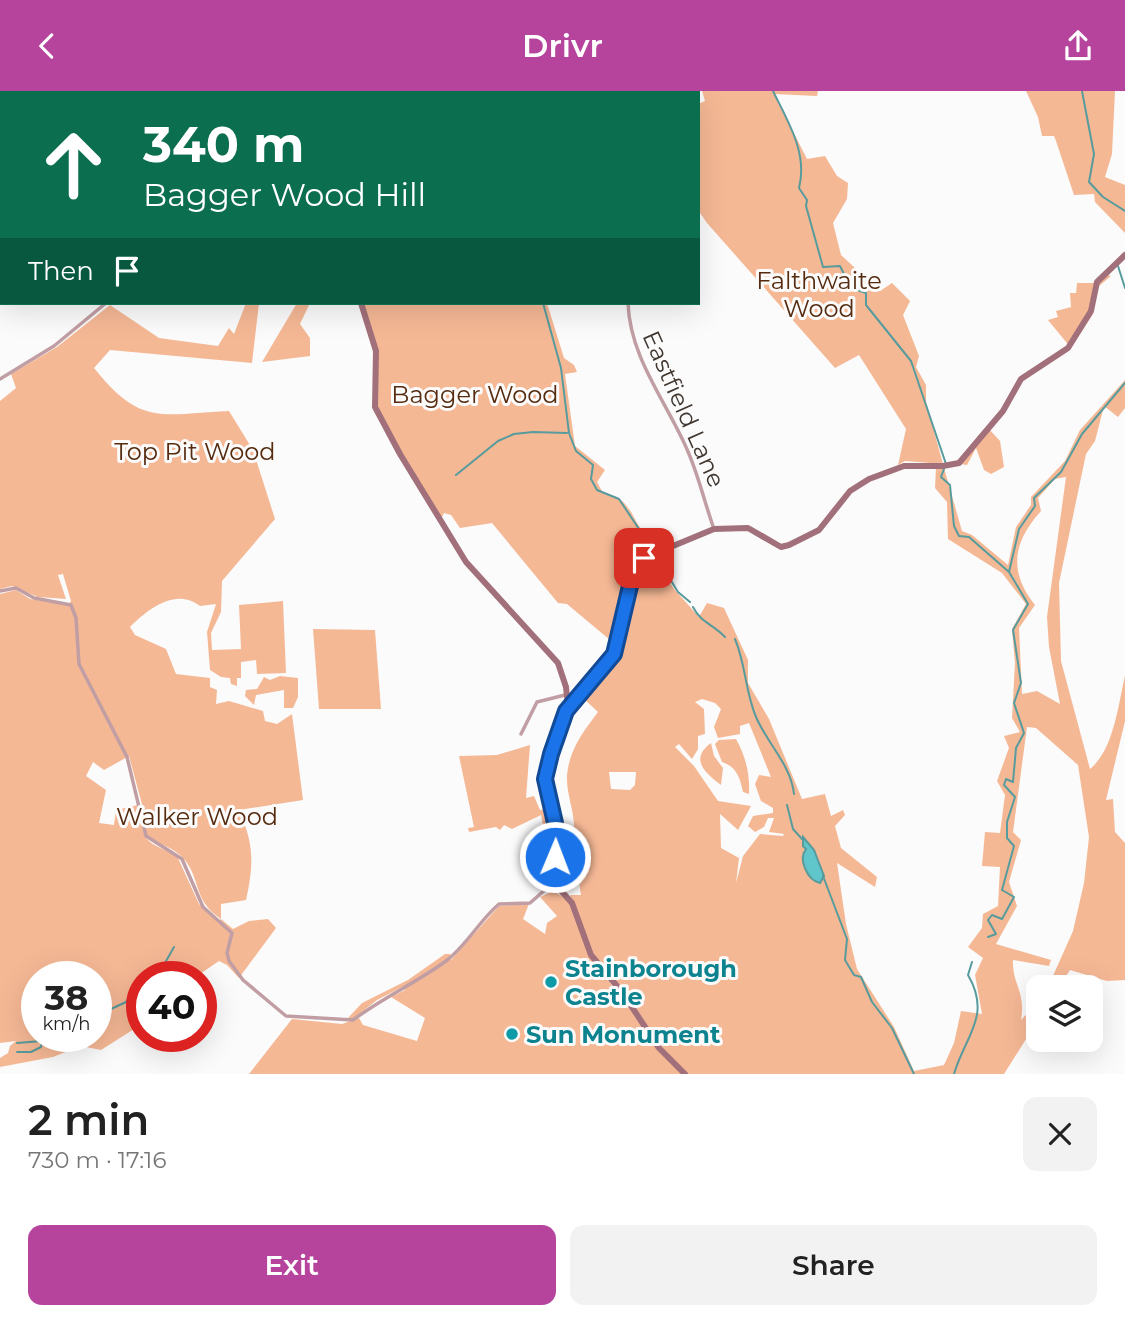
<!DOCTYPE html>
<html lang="en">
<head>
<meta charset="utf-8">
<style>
	:root { --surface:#fff; --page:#f2f2f2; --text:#222; --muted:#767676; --accent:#b6439c }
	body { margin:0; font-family:Montserrat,sans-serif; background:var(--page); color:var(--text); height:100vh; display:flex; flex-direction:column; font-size:26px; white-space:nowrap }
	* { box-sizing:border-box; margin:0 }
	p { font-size:23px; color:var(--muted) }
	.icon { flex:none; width:38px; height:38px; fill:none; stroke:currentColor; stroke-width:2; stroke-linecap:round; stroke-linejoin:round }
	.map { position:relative; height:983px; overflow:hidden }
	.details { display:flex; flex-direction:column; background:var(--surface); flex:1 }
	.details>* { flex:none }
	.banner { position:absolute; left:0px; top:0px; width:700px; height:214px; box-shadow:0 7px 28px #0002; background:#0b6e4f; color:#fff; overflow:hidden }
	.fabs { position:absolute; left:1026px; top:884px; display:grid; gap:14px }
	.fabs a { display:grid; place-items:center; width:77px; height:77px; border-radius:14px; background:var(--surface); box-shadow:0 7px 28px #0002; font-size:35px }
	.speed { position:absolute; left:21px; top:870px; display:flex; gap:14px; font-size:35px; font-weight:700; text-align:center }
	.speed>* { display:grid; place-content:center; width:91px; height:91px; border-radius:50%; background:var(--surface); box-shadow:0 7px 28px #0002; line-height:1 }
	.speed small { font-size:18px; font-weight:400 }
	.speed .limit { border:10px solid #d22; background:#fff; color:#111 }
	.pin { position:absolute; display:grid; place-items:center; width:60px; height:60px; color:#fff; margin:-30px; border-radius:14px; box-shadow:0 4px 10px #0006 }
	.me { position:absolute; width:77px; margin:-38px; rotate:1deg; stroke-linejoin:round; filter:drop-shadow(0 0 5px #0008) }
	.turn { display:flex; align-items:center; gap:24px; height:147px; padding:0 28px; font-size:32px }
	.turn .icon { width:91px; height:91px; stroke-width:2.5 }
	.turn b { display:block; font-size:49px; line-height:60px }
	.then { display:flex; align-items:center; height:66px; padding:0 28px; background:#0003; gap:14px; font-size:26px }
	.round { display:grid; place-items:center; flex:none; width:74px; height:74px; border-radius:14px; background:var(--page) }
	.summary { display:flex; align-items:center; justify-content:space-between; height:119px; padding:0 28px }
	h1 { font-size:42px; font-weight:600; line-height:52px }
	.action { display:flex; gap:14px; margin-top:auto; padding:14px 28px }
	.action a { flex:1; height:80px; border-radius:14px; background:var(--accent); color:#fff; font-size:28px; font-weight:600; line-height:80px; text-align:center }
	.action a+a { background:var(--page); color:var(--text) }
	header { display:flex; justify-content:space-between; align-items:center; height:91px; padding:0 28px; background:var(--accent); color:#fff; font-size:32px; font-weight:600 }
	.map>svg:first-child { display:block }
	.green { fill:#f5b895; fill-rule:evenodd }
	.water { fill:#61c6cc; stroke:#579b9d; stroke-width:2 }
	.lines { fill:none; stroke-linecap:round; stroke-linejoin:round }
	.stream { stroke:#579b9d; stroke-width:2 }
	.street { stroke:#c19ea4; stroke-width:3.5 }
	.secondary { stroke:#a2707a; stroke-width:6 }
	.route-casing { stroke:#114b97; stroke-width:18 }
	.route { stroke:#1a73e8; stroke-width:12 }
	.culture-dot { fill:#0f9aa8; stroke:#fbfbfb; stroke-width:2.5 }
	.labels { text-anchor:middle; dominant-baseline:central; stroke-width:6; stroke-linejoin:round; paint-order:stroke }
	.park-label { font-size:24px; fill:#562b0f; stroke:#fbfbfb }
	.street-label { font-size:24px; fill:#403630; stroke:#fbfbfb }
	.culture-label { font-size:24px; font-weight:bold; fill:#0d838f; stroke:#fbfbfb; text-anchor:start }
</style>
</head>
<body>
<header><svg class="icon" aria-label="back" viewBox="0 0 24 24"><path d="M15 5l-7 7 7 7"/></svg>Drivr<svg class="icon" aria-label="share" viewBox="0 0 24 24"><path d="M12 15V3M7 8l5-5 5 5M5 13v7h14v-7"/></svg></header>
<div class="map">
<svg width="1125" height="983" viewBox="0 0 1125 983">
	<rect width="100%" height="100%" fill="#fbfbfb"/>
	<path class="green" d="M702 0H818L817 5 774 3 807 68 825 65 837 85 848 92 847 108 833 132 841 164 880 200 892 192 910 210 903 224 919 265 916 276 926 294V311L943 373 905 370 898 374 906 338 859 264 835 277 707 132 698 119V13L705 10Z
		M1026 0H1115L1112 63 1105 86 1125 94V142L1095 111 1094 103 1074 104 1056 50 1054 45H1042L1038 26Z
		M1104 183 1111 185 1098 196 1093 223 1071 257 1048 229 1058 226 1056 220 1071 216 1070 202H1076L1077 192H1093Z
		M246 212H259L252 272 110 259 94 277C141 336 161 323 229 320L253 359 275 428 222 490 221 521 211 542 212 559 241 558 239 514 283 510 286 582 257 583 256 569 241 571V587H237V595L231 593 230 587 221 586 210 579 207 541 216 513 200 515C176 496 148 518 130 536L135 544 166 558 176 583 210 587V596L217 599 216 613 229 610 263 620 265 630 277 633 292 623 303 709 239 719C254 753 254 773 246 809L221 813V828L233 838 249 830 268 828 276 837 239 887 227 874 219 870 197 885 142 886V933L101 959 81 955 53 966 0 976V967L8 962 10 955 16 950 0 952V503L16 499 30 508 68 514 71 510 63 483 58 484 66 508 38 506 12 495 0 498V310L16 297 11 283 57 256 110 214 159 247 218 255 229 237 234 243ZM129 665 143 717 146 744C157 753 174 756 184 768 201 788 193 810 221 828L218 831 199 813 177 765C141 747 146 754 138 714L116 719 114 734 99 732 106 699 86 685 93 671 104 679ZM37 886H96V945H37Z
		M297 212H310L300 233 310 247V265L262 271Z
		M370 212H547L564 267 574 274 577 281 565 283 575 355 605 379 597 391 603 402C638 406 630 443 662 456 621 476 622 513 616 554L567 513 558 512 492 432 460 437 451 424 444 422 441 428 431 415 377 317 378 280 364 214Z
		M1125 289V317L1118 326 1104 315 1095 350 1086 363 1059 492 1061 570 1090 678C1114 658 1118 614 1125 585V630L1106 709 1113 708 1115 741 1125 752V889L1107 890 1070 879 1059 896H1048L1073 840 1084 792 1089 746 1078 674 1036 637 1027 636 1013 741 1021 749 1009 791 1017 815 996 853 1051 869 1049 875 1013 869C1012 893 1026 901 1021 929L1038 911V929L1004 983H686L660 954 625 900 595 866 571 807 570 804H581L578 785 570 787 564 756 569 752V748H565V739H574C575 721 566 703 567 685 569 659 583 641 598 621L583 607 620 556 633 500 646 470 653 467 675 499 699 526 707 512 724 517 748 569V592L769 628 802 708 825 703 831 725 843 719 845 724 835 735 841 757 877 786 875 796 837 772 846 833 857 878 894 936 914 980 944 974 954 952 961 920 982 923 975 884 983 867 968 856 982 837 983 823 998 815 1000 776 982 775 985 741 1000 742 1005 704 997 690 1009 657 1004 645 1020 641 1012 627 1015 572 1012 538 1026 513 1002 482 948 448 947 411 935 397 936 376 944 377 962 440 972 444 1008 474 1016 436 1031 414V406L1065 370 1080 339ZM1066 386 1047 526 1049 556 1060 613 1037 600 1022 603 1019 537 1035 514C1008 480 1013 451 1041 420L1038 407 1055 388ZM702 608 715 612 721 618 714 636 718 647 740 643V635L749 632 771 686 759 684 755 693 761 710 773 717V722L753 725 748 735 755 741 764 736 768 727H774L769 741 784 743 783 745 760 743 743 765 736 792 739 767 721 757 720 723 738 739 751 715 718 710 694 675 675 656 679 653 692 668 698 658V645L705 643 704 618 695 611ZM609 681H636L635 694 630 699 611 698ZM803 746 819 770 824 785 812 789 803 774 806 758 803 755Z
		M989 338 1000 350 1004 376 991 383 984 379 976 357 967 374 960 373Z
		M313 538 375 539 381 618H319Z
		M280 585 298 587V606L293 617H284V599L256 604 254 614 245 605 246 599 257 598 264 586 270 589Z
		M736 648C746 666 750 683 749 703L743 701C740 687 737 676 722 671L715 653 719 649Z
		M711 652 714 665 723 677 721 694C705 682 689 668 711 652Z
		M530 654 526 707 534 705 540 719 550 717 553 740H544L541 724 512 738 504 734 500 739 496 736 469 741 468 737 474 736 459 665 497 664Z
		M553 800 569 809 589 865 682 983H249L292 928 342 933 359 927 363 934 417 950 425 927 391 906 405 899 402 896 377 909 353 928H347L362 912 408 889 445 863H450L451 869 499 815 529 813 523 828 545 843 547 832 557 825 540 806Z"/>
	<path class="water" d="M803 746 814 759 824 785 820 792C807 789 798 768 806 758L803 755Z"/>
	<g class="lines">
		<path class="stream" d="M464 0 465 2
			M773 0C788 31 808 62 799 97L807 109 806 115 823 176 840 175 851 197 866 202V214L911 270 946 373
			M1082 0 1094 63 1089 91 1103 106 1125 120
			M78 2 79 0
			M0 158 2 154
			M1118 175 1125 197
			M543 212 561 277 569 342 576 360 593 374 591 388 597 399 619 408 653 459
			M944 378 941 386 950 394 954 435 959 445 969 446 1009 481
			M456 384 498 350 514 343 533 341 567 342
			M661 464 669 469 667 483 678 501 690 511
			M693 516C701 532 713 533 725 546
			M735 548C746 574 745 600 756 626 767 652 791 674 794 703
			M787 714 793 738 802 748
			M823 785 847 848 845 869 854 884 861 886 872 911 892 937 914 983
			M988 846 996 843 988 829 992 824 1002 828 1014 806 1002 799 1014 755 1007 747V731L1015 706 1004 694 1006 688 1013 691 1016 657 1024 642 1014 612 1021 592 1013 539 1028 513 1009 481 1019 438 1035 415 1034 407 1061 381 1082 343 1125 292
			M157 886 174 856
			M96 928 105 930 109 919 126 911 132 901 142 902
			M17 952 42 950 54 945
			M17 961H31L41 956 42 951
			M954 983C965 945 992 925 968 884L972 871"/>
		<path class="street" d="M598 0V2
			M196 2V0
			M628 212C630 266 664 307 686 356 698 382 704 410 714 438
			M0 288 54 255 106 212
			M0 500 16 497 34 507 71 514 76 527 79 573 127 666 146 745 182 768 203 816 232 842 227 862 229 870 243 889 286 925 353 929C382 907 416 892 446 870 467 854 479 830 499 813L530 812 554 791
			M521 643 537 611 565 604
			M543 800 527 753 545 742 555 743"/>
		<path class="secondary" d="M259 0 262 2
			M361 212 376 260 375 316 400 363 466 471 558 572 566 596 568 615 546 688 555 732 556 794 572 812 591 864 622 901 659 957 685 983
			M566 620 614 563 630 495 644 467 714 438 748 437 781 456 789 454 819 439 850 400 869 388 904 375H943L959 372 1003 320 1021 288 1068 257 1091 220 1097 191 1125 164"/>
	</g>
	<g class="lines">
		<defs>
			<path id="route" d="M555 766V732L545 688 551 663 566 620 614 563 630 495 644 467"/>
		</defs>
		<use href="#route" class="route-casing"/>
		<use href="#route" class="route"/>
	</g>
	<g class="culture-dot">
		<circle cx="551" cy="891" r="7"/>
		<circle cx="512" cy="943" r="7"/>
	</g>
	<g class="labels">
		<g class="park-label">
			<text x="819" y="189">Falthwaite<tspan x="819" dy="28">Wood</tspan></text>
			<text x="475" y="303">Bagger Wood</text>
			<text x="195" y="360">Top Pit Wood</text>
			<text x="197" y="725">Walker Wood</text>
		</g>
		<g class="street-label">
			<text transform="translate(684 318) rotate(66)">Eastfield Lane</text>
		</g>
		<g class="culture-label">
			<text x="565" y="877">Stainborough<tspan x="565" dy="28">Castle</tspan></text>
			<text x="526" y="943">Sun Monument</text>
		</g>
	</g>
</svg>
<div class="fabs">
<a><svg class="icon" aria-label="layers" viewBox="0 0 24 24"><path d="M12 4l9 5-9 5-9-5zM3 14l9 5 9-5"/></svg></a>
</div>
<div class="speed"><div>38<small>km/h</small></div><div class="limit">40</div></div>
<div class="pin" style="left:644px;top:467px;background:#d93025"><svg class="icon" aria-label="arrive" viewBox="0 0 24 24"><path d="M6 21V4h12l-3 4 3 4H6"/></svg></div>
<svg class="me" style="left:555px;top:766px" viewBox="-20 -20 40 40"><circle r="17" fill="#1a73e8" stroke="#fff" stroke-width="3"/><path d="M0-11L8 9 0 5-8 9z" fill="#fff"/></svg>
<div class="banner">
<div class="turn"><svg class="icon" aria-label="ahead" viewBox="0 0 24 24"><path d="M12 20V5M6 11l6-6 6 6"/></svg><div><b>340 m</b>Bagger Wood Hill</div></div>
<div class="then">Then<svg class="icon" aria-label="arrive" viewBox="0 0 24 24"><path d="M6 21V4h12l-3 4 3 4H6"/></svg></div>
</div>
</div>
<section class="details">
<div class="summary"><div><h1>2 min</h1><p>730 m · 17:16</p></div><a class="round"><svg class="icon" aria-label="close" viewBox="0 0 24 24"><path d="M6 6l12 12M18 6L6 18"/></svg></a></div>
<div class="action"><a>Exit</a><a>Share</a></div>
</section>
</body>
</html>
